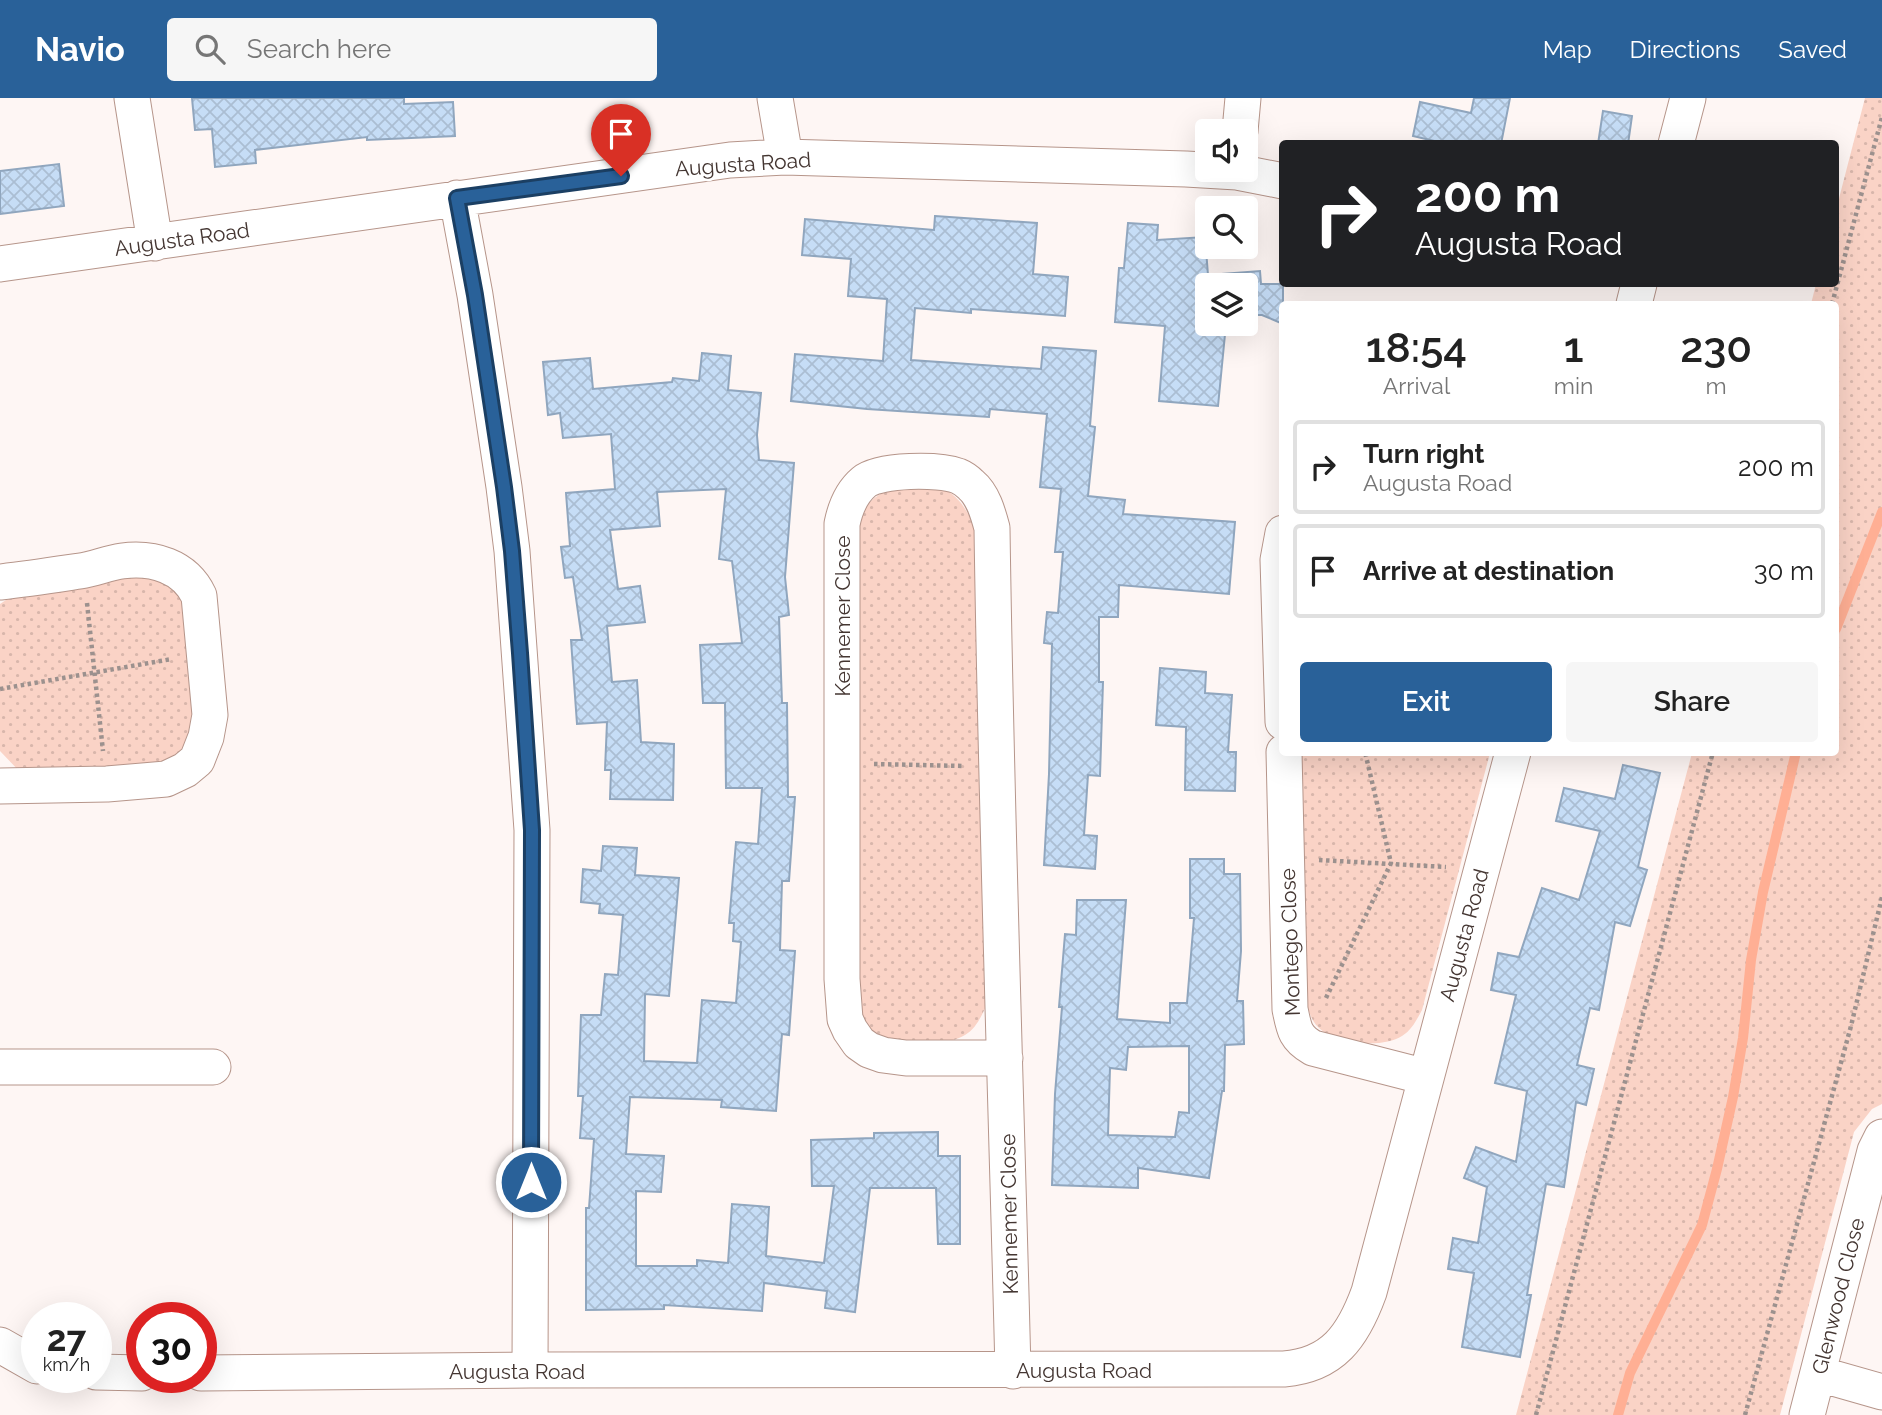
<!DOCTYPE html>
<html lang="en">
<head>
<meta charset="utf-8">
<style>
	:root { --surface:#fff; --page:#f6f6f6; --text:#222; --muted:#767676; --line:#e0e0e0; --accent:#296199 }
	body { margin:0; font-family:Raleway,sans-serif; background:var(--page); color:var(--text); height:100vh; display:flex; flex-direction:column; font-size:26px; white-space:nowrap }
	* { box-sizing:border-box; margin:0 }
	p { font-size:23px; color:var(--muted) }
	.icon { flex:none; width:38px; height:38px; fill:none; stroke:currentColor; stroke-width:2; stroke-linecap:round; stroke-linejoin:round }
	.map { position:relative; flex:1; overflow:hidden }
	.drawer { position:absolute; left:1279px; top:203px; width:560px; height:455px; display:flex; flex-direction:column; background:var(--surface); border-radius:7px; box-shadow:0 7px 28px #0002 }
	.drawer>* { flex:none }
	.banner { position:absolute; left:1279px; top:42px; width:560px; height:147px; border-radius:7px; box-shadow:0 7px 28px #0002; background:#202124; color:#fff; overflow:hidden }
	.controls { position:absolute; left:1195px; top:21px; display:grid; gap:14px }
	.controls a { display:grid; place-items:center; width:63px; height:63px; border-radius:7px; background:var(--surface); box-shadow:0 7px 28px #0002; font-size:35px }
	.speed { position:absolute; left:21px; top:1204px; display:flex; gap:14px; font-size:35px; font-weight:700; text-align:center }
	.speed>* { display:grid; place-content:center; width:91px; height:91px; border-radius:50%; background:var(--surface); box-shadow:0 7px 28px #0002; line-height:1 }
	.speed small { font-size:18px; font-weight:400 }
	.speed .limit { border:10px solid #d22; background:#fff; color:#111 }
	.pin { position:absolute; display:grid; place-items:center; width:60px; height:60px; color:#fff; margin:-72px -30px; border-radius:50% 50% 50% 0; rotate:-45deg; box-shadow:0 0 7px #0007 }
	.pin .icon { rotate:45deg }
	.me { position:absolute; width:77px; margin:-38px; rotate:0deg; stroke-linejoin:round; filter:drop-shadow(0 0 5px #0008) }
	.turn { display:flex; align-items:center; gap:24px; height:147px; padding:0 21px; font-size:32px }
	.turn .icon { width:91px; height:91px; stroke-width:2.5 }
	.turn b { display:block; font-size:49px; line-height:60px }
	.eta { display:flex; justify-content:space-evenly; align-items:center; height:119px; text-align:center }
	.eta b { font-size:42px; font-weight:600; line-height:49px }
	.button { display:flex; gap:14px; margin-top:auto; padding:14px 21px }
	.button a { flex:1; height:80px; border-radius:7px; background:var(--accent); color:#fff; font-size:28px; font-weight:600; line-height:80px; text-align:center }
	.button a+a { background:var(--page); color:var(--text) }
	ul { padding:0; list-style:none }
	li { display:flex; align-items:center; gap:21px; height:94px; margin:0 14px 10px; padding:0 7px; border:4px solid var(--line); border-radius:7px }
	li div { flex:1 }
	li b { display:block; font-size:26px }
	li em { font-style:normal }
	header { display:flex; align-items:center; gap:42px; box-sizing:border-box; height:98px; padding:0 35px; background:var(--accent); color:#fff }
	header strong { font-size:33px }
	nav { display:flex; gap:38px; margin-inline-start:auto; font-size:24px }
	.search { width:490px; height:63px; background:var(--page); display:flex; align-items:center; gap:18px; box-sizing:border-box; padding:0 24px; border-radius:7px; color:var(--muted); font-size:26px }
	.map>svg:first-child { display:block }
	.park { fill:url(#park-dots) }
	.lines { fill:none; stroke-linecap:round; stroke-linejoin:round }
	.stream { stroke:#ffaf94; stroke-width:10 }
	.building { fill:url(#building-cross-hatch); stroke:#90a6be; stroke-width:2; fill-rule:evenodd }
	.minor-casing { stroke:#b6958a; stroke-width:37 }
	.path { stroke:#9c918e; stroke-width:4.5; stroke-dasharray:3.5 3.5; stroke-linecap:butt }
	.minor { stroke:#fff; stroke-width:35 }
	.route-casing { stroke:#1b3f63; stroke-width:18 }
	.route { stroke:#296199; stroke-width:12 }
	.labels { text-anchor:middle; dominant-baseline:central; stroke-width:5; stroke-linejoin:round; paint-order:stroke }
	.street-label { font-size:21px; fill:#443632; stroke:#fff }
</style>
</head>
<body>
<header>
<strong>Navio</strong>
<div class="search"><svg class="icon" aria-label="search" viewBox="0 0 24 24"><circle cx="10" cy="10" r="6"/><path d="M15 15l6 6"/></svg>Search here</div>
<nav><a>Map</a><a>Directions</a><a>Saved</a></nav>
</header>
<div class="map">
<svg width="1882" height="1317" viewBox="0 0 1882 1317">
	<defs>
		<pattern id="park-dots" width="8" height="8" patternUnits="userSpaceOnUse" patternTransform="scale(1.75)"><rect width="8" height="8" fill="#fad3c6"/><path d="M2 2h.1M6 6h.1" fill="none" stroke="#d8b6ab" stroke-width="1.8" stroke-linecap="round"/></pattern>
		<pattern id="building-cross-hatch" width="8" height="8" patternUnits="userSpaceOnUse" patternTransform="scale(1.75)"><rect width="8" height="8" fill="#c6ddf6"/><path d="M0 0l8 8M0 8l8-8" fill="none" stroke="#abbed3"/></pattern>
	</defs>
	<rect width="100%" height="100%" fill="#fef6f4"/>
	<path class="park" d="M1865 0H1882V1006L1872 1011 1854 1034 1780 1317H1516L1692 655 1836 654V206H1811L1816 186H1836V112Z
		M902 388C913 388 930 386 941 390 960 397 969 416 976 433L987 906C982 917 976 931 965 937 952 945 938 944 923 943 886 943 869 945 856 904L858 438C861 407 872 396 902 388Z
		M125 477 154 478 171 489 192 506 194 642 155 677 21 675 0 653V506L24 490Z
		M1298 655H1490L1422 912C1417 921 1412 932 1402 938 1382 951 1335 946 1318 929 1311 922 1309 913 1306 904Z"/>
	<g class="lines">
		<path class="stream" d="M1836 531 1882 414
			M1618 1317 1630 1275 1702 1127 1717 1071 1733 999 1743 940 1751 862 1763 794 1796 654"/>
	</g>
	<path class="building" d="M192 0H404V6L453 4 455 38 367 42V39L255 52 256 65 215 69 212 31 195 32Z
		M1474 0H1510L1501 46H1447L1413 38 1420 4 1471 15Z
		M1603 13 1632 18 1628 46H1598Z
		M59 66 64 108 0 116V73Z
		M935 118 1037 125 1033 176 1068 179 1065 218 971 211V215L915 210 911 262 1041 271 1043 249 1096 253 1090 328 1095 329 1088 398 1125 402 1123 416 1235 424 1229 496 1119 487 1118 519H1099V584H1103L1100 678 1088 677 1084 737 1097 738 1095 771 1044 767 1049 676 1052 546 1044 545 1047 514 1058 515 1063 454H1055L1061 391 1040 389 1047 316 990 311 989 319 867 311 791 303 795 256 883 263 887 201 848 198 851 161 802 157 805 121 934 132Z
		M1128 125 1158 127 1157 142 1205 139 1208 177 1260 173 1261 186H1283V226L1262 217H1246V187H1208V226H1226L1218 308 1159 303 1165 228 1115 224 1119 170H1124Z
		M702 255 731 258 728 292 761 295 757 337 759 362 794 365 785 479 789 517 779 519 782 605H787L788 699H795L789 783H782L780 852 795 853 789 937 782 936 776 1013 721 1009 722 1002 630 999 626 1056 664 1058 661 1094 636 1093V1168H697V1162L728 1165 732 1106 769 1109 766 1158 824 1165 834 1088H812L811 1042 874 1040V1035L938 1034V1058H960V1146H938L936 1090H870L855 1214 825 1210 827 1193 764 1185 762 1213 664 1207V1211L586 1212V1110H589L594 1041 580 1040 583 998H578L581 917H601L605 876 618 877 623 817 599 815 600 806 581 804 583 771 601 773 603 748 637 750 635 777 679 780 669 898 645 896 644 963 697 965 702 902 736 905 741 844 733 843 734 825H729L736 744 758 746 762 690H726L725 605H703L700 547 742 545 732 463 719 461 726 391 657 394 660 428 610 432 618 491 640 488 645 524 607 528 612 584 637 582 641 644 674 646 673 702 610 701 611 672H605L607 624 577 626 571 542H582L573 479 565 480 561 449 570 448 566 395 615 391 611 336 563 340 560 315 548 317 543 264 590 260 593 291 672 284 673 280 699 283Z
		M1160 570 1206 574 1205 595 1232 597 1228 654H1236L1235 693 1185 692 1186 629 1156 627Z
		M1623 667 1660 675 1638 769 1647 772 1630 828 1615 824 1599 912 1590 910 1577 967 1594 971 1586 1007 1576 1004 1564 1089 1546 1086 1527 1197H1531L1520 1259 1462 1249 1474 1175 1448 1171 1453 1140 1478 1145 1487 1089 1464 1080 1476 1049 1516 1064 1527 993 1495 985 1516 897 1491 892 1498 855 1519 859 1542 790 1579 802 1600 733 1556 723 1564 690 1615 701Z
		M1190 761H1224V776H1240L1241 853 1237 903H1243L1244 946 1225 947 1224 993H1222L1209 1080 1138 1070V1090L1052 1087 1055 996 1062 909H1059L1065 836 1076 837 1077 802H1126L1117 921 1170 925V905H1187L1194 820H1190ZM1189 948V1015L1179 1014 1175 1039 1108 1037 1110 970 1126 972 1128 949Z"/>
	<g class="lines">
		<defs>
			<path id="minor" d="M132 0 155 145
				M775 0 785 59
				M1240 33 1243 0
				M1676 46 1688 0
				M457 100 475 197 504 389 512 453 532 732 530 1272
				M0 166 730 62 785 59 1186 71 1237 74 1283 83
				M1634 206 1639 186
				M1283 435 1278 462 1283 624
				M0 484C27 481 53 477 80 473 94 471 108 465 122 463 153 459 185 468 199 498L210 617 206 639 197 662 185 672 166 681 107 686 0 688
				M1284 654 1290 911C1294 931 1295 940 1313 950L1426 979
				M1005 960H906L883 957 869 952 859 945 850 932 845 921 842 881V426C845 411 851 395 864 384 880 371 939 371 958 378 963 380 968 384 971 387 983 397 988 415 992 430 996 711 1006 992 1013 1273
				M0 969H213
				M0 1247 37 1268
				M96 1274 142 1275
				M201 1275 530 1272 1284 1271C1333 1267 1353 1238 1369 1194L1513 654
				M1819 1276 1882 1294
				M1807 1317 1875 1053 1882 1039"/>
		</defs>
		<use href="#minor" class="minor-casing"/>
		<path class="path" d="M1832 206 1882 19
			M87 505 103 653
			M0 591 172 561
			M874 666 964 668
			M1319 762 1446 769
			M1326 900 1391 765 1365 654
			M1536 1317 1713 654
			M1745 1317 1851 928 1882 799"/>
		<use href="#minor" class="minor"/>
	</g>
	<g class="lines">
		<defs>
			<path id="route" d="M531 1084 532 732 520 555 512 453 504 389 475 197 457 100 621 78"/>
		</defs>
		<use href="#route" class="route-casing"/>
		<use href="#route" class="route"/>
	</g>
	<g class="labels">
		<g class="street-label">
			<text transform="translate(743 66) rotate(-4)">Augusta Road</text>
			<text transform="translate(182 141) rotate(-8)">Augusta Road</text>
			<text transform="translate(842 518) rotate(-90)">Kennemer Close</text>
			<text transform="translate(1464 837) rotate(-75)">Augusta Road</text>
			<text transform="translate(1290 844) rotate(-92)">Montego Close</text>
			<text transform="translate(1009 1116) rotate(-91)">Kennemer Close</text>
			<text transform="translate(1838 1198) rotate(-76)">Glenwood Close</text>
			<text x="1084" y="1272">Augusta Road</text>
			<text x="517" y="1273">Augusta Road</text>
		</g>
	</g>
</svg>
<div class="controls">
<a><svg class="icon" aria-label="sound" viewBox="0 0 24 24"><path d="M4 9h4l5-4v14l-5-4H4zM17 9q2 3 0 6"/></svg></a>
<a><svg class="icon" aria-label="search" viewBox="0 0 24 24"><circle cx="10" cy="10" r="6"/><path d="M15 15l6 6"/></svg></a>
<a><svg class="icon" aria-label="layers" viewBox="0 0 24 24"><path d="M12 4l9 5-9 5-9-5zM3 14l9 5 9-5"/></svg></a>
</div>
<div class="speed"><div>27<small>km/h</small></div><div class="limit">30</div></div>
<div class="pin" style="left:621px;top:78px;background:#d93025"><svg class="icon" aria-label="arrive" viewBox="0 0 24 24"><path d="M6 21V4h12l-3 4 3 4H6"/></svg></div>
<svg class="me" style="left:531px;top:1084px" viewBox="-20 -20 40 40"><circle r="17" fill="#296199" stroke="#fff" stroke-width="3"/><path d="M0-11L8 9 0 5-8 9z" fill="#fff"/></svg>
<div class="banner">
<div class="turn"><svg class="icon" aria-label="right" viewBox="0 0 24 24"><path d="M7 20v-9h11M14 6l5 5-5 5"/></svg><div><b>200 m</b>Augusta Road</div></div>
</div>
<section class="drawer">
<div class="eta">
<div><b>18:54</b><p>Arrival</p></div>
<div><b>1</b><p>min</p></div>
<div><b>230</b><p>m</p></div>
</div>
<ul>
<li><svg class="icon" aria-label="right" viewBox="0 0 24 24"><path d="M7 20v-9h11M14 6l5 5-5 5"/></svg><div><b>Turn right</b><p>Augusta Road</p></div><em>200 m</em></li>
<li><svg class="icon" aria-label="arrive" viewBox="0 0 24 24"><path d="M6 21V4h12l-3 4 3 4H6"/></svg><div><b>Arrive at destination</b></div><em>30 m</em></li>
</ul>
<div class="button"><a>Exit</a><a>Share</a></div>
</section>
</div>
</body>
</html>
